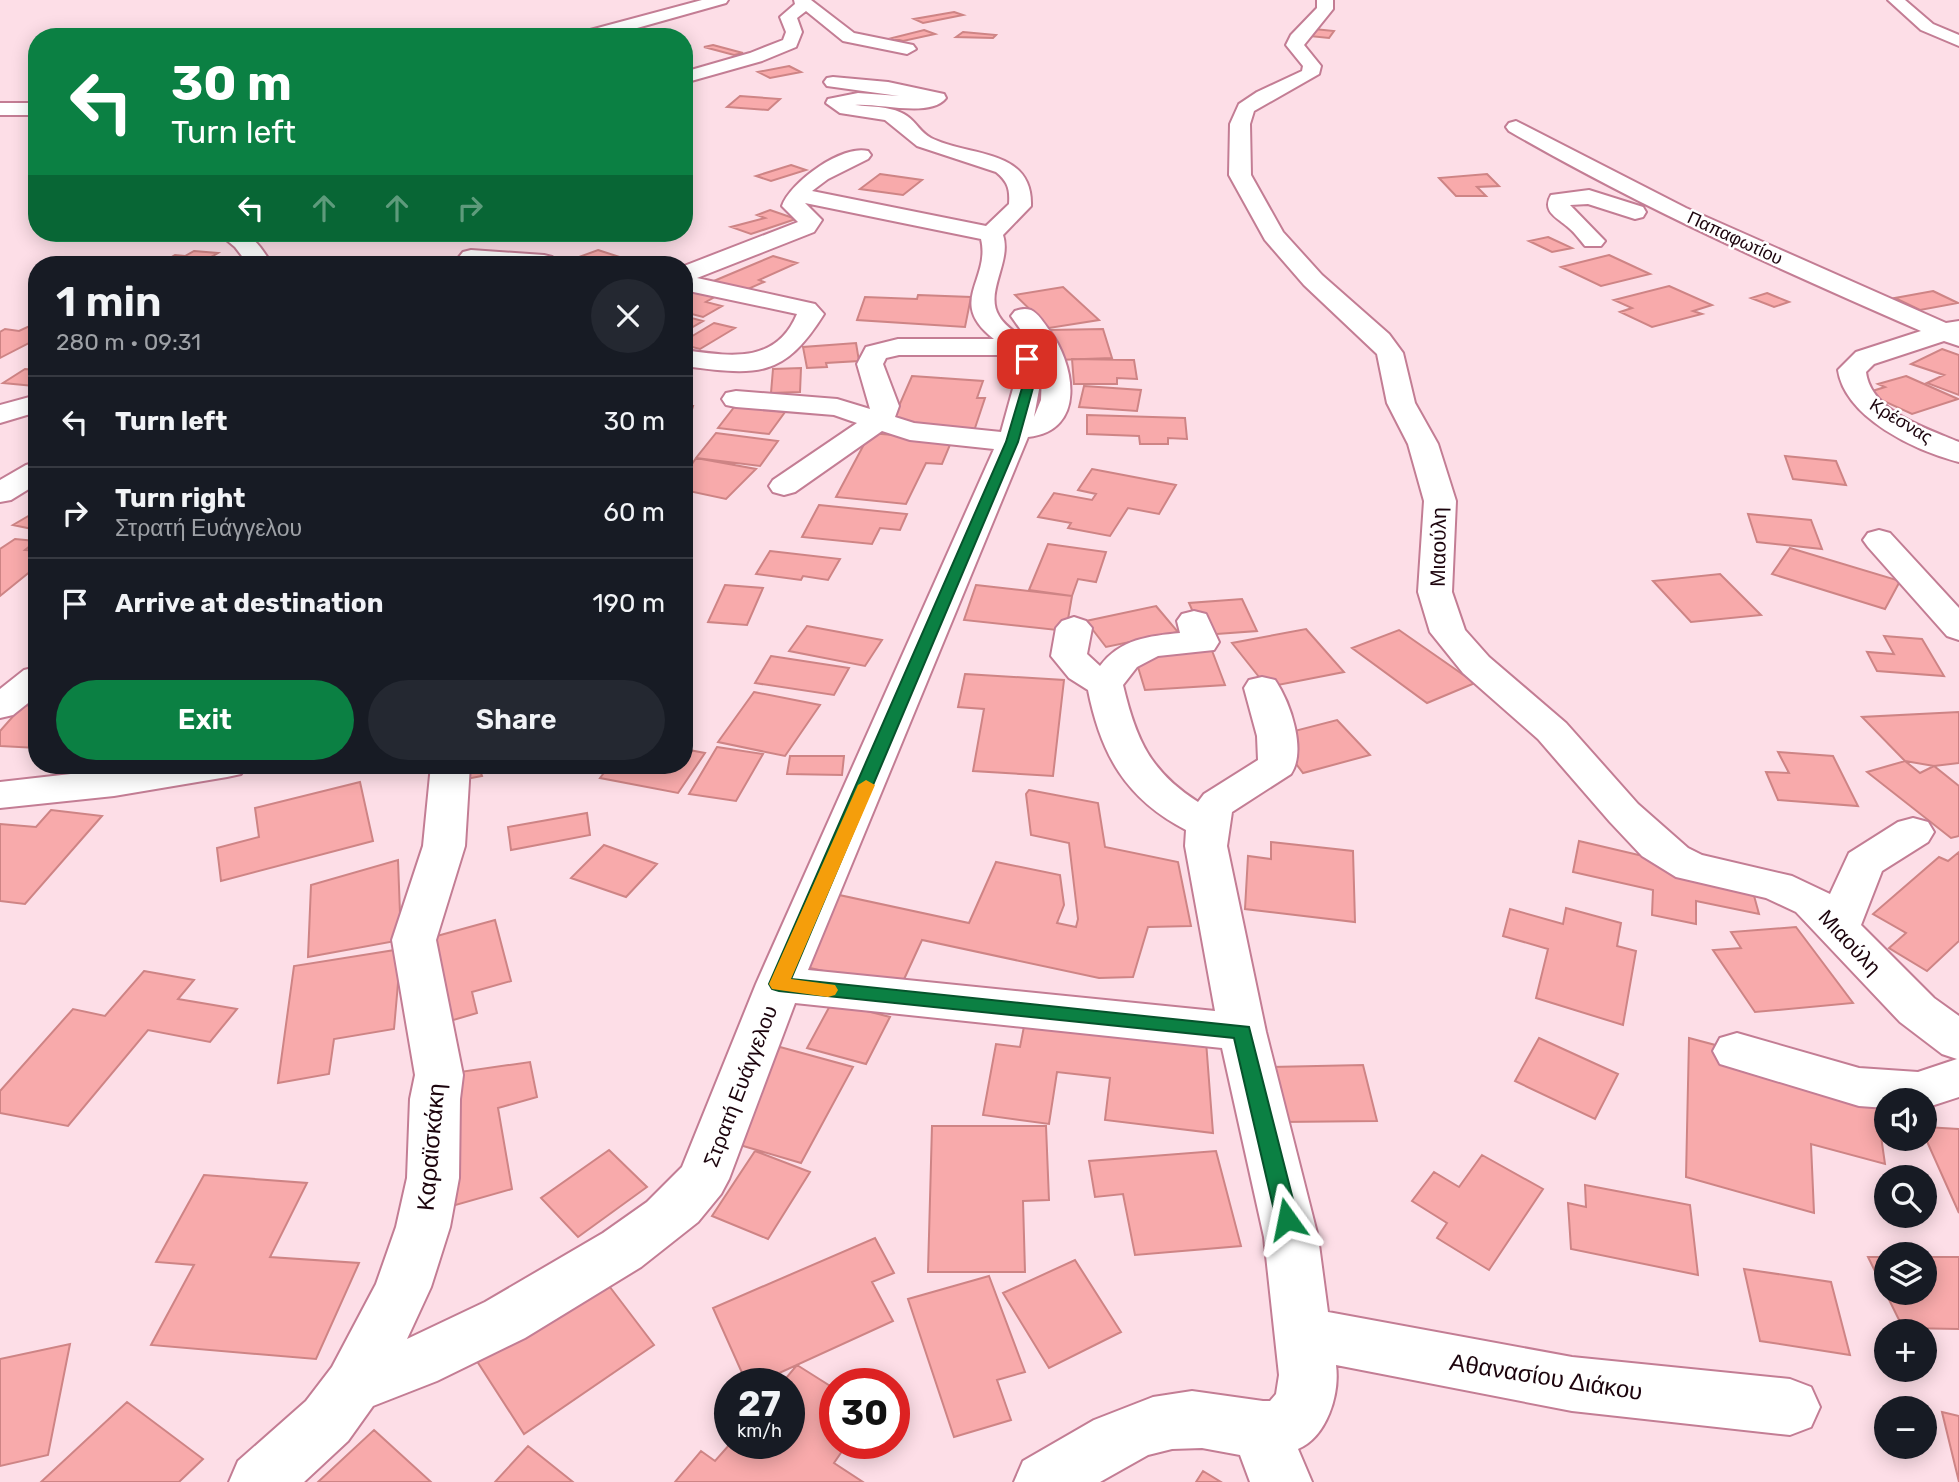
<!DOCTYPE html>
<html lang="en">
<head>
<meta charset="utf-8">
<style>
	:root { --surface:#171b24; --page:#242831; --text:#f1f3f6; --muted:#9ea1a6; --line:#363941; --accent:#0b8043 }
	body { margin:0; font-family:Rubik,sans-serif; background:var(--page); color:var(--text); height:100vh; display:flex; flex-direction:column; font-size:26px; white-space:nowrap }
	* { box-sizing:border-box; margin:0 }
	p { font-size:23px; color:var(--muted) }
	.icon { flex:none; width:38px; height:38px; fill:none; stroke:currentColor; stroke-width:2; stroke-linecap:round; stroke-linejoin:round }
	.map { position:relative; flex:1; overflow:hidden }
	.details { position:absolute; left:28px; top:256px; width:665px; height:518px; display:flex; flex-direction:column; background:var(--surface); border-radius:28px; box-shadow:0 4px 18px #0003 }
	.details>* { flex:none }
	.hud { position:absolute; left:28px; top:28px; width:665px; height:214px; border-radius:28px; box-shadow:0 4px 18px #0003; background:#0b8043; color:#fff; overflow:hidden }
	.buttons { position:absolute; left:1874px; top:1088px; display:grid; gap:14px }
	.buttons a { display:grid; place-items:center; width:63px; height:63px; border-radius:50%; background:var(--surface); box-shadow:0 4px 18px #0003; font-size:35px }
	.speed { position:absolute; left:714px; top:1368px; display:flex; gap:14px; font-size:35px; font-weight:700; text-align:center }
	.speed>* { display:grid; place-content:center; width:91px; height:91px; border-radius:50%; background:var(--surface); box-shadow:0 4px 18px #0003; line-height:1 }
	.speed small { font-size:18px; font-weight:400 }
	.speed .limit { border:10px solid #d22; background:#fff; color:#111 }
	.pin { position:absolute; display:grid; place-items:center; width:60px; height:60px; color:#fff; margin:-30px; border-radius:14px; box-shadow:0 4px 10px #0006 }
	.me { position:absolute; width:77px; margin:-38px; rotate:348deg; stroke-linejoin:round; filter:drop-shadow(0 0 5px #0008) }
	.turn { display:flex; align-items:center; gap:24px; height:147px; padding:0 28px; font-size:32px }
	.turn .icon { width:91px; height:91px; stroke-width:2.5 }
	.turn b { display:block; font-size:49px; line-height:60px }
	.lanes { display:flex; align-items:center; height:66px; padding:0 28px; background:#0003; justify-content:center; gap:35px; direction:ltr }
	.lanes .off { opacity:.35 }
	.round { display:grid; place-items:center; flex:none; width:74px; height:74px; border-radius:37px; background:var(--page) }
	.summary { display:flex; align-items:center; justify-content:space-between; height:119px; padding:0 28px }
	h1 { font-size:42px; font-weight:600; line-height:52px }
	.cta { display:flex; gap:14px; margin-top:auto; padding:14px 28px }
	.cta a { flex:1; height:80px; border-radius:42px; background:var(--accent); color:#fff; font-size:28px; font-weight:600; line-height:80px; text-align:center }
	.cta a+a { background:var(--page); color:var(--text) }
	ul { padding:0; list-style:none }
	li { display:flex; align-items:center; gap:21px; height:91px; padding:0 28px; border-top:2px solid var(--line) }
	li div { flex:1 }
	li b { display:block; font-size:26px }
	li em { font-style:normal }
	.map>svg:first-child { display:block }
	.building { fill:#f8aaab; stroke:#ce8485; stroke-width:2 }
	.lines { fill:none; stroke-linecap:round; stroke-linejoin:round }
	.minor-casing { stroke:#c37d94; stroke-width:4 }
	.minor { fill:#fff; fill-rule:evenodd }
	.route { fill:#0b8043; stroke:#07532c; stroke-width:2 }
	.slow { fill:#f59e0b }
	.labels { text-anchor:middle; dominant-baseline:central; stroke-width:5; stroke-linejoin:round; paint-order:stroke }
	.far-street-label { font-size:18px; fill:#1c040d; stroke:#fff }
	.street-label { font-size:21px; fill:#1c040d; stroke:#fff }
	.near-street-label { font-size:24px; fill:#1c040d; stroke:#fff }
</style>
</head>
<body>
<div class="map">
<svg width="1959" height="1482" viewBox="0 0 1959 1482">
	<rect width="100%" height="100%" fill="#fddee7"/>
	<path class="building" d="M954 12 963 15 923 23 914 19Z
		M1314 29 1334 31 1329 38 1309 36Z
		M924 30 935 34 903 41 892 38Z
		M963 32 996 35 993 38 956 37Z
		M713 45 743 53 734 55 704 47Z
		M789 66 801 72 770 78 758 72Z
		M740 96 780 99 768 110 727 107Z
		M791 165 806 170 771 181 756 176Z
		M880 174 922 180 903 195 860 189Z
		M1487 174 1499 186 1477 187 1486 196H1456L1439 178Z
		M770 210 796 219 751 234 731 227 765 218 757 215Z
		M1548 237 1572 248 1552 252 1529 241Z
		M598 250 635 262 571 264 585 259 579 257Z
		M194 251 218 253 199 264H160L175 255 185 256Z
		M1609 255 1650 274 1601 286 1561 267Z
		M773 256 797 263 759 280 764 282 739 293 709 283Z
		M400 258 420 260 414 264H381H391Z
		M1669 286 1712 305 1693 311 1702 314 1652 327 1620 312 1632 308 1614 300Z
		M1063 287 1099 320 1049 328 1015 295Z
		M684 290 720 294 706 302 722 306 703 317 684 312Z
		M1933 291 1958 303 1920 310 1895 298Z
		M1767 293 1789 302 1774 307 1751 298Z
		M918 295 971 297 965 327 857 320 865 297 917 299Z
		M684 316 703 321 684 332Z
		M714 323 735 328 700 349 684 345V341Z
		M34 324H37V339L0 358V332L5 329 19 331Z
		M1103 329 1112 358 1057 360 1049 330Z
		M856 343 859 361 826 363 827 367 807 368 803 347Z
		M1942 349 1959 355V395L1927 383 1944 375 1911 364Z
		M1072 359 1134 360 1137 379 1117 378V384H1074Z
		M801 368 800 392 771 393 773 369Z
		M25 369 37 370V384L34 386 3 383Z
		M912 376 983 381 977 398H985L973 434 887 423V406H899Z
		M1906 376 1958 399 1912 414 1866 393 1885 387 1878 384Z
		M1084 386 1141 390 1137 411 1079 407Z
		M684 406H693L688 424H684Z
		M735 406 785 412 769 434 718 428Z
		M1087 415 1185 418 1187 439 1168 438V444H1140L1139 436 1087 434Z
		M716 433 778 441 760 466 696 458Z
		M870 433 952 440 942 464 926 463 906 504 836 497Z
		M1785 456 1836 461 1846 485 1793 479Z
		M696 458 756 469 726 499 684 490V476Z
		M1092 469 1176 485 1159 514 1128 508 1110 536 1068 528 1071 523 1038 517 1054 493 1092 500 1096 494 1078 490Z
		M819 505 907 514 900 530 880 528 872 544 802 537Z
		M37 511V530L13 525Z
		M1748 514 1811 520 1822 549 1757 542Z
		M15 539 36 541 25 550 37 551V566L0 596V549Z
		M1048 544 1106 552 1096 582 1078 579 1072 596 1029 590Z
		M1790 548 1900 581 1885 609 1772 574Z
		M770 551 840 559 828 580 803 576 801 580 756 574Z
		M1720 574 1761 615 1691 622 1653 581Z
		M725 585 763 588 747 625 708 622Z
		M976 585 1072 596 1066 631 964 620Z
		M1242 599 1257 631 1203 635 1189 603Z
		M1156 606 1178 632 1106 647 1086 621Z
		M807 626 882 640 865 666 789 651Z
		M1306 629 1344 672 1267 687 1232 643Z
		M1399 630 1475 683 1427 703 1352 648Z
		M1884 636 1922 639 1944 676 1877 671 1867 652 1894 654Z
		M1211 648 1225 685 1145 690 1134 654Z
		M771 656 849 668 834 695 755 683Z
		M965 674 1064 680 1053 776 973 771 984 709 958 707Z
		M754 692 820 705 785 756 718 742Z
		M23 705 37 706V748L0 746V731Z
		M1959 712V763L1934 766 1905 761 1862 717Z
		M1337 720 1370 755 1303 773 1275 736Z
		M717 747 763 754 736 801 689 794Z
		M684 749 705 753 678 793 600 778 610 765H684Z
		M1778 752 1833 756 1858 806 1778 800 1766 772 1789 773Z
		M790 756H844L842 775 787 774Z
		M1905 761 1920 773 1934 766 1959 786V836L1951 838 1867 772Z
		M455 765H478L482 776 455 781Z
		M360 782 373 841 221 881 217 848 259 837 255 808Z
		M1029 790 1098 803 1105 847 1178 862 1191 926 1148 927 1133 977 1099 978 922 940 900 988 801 966 839 895 969 923 996 862 1060 875 1064 905 1057 923 1076 927 1078 919 1069 843 1031 835 1026 794Z
		M51 810 102 816 25 904 0 901V824L36 827Z
		M587 813 590 835 511 850 508 827Z
		M1579 841 1750 881 1759 914 1696 901V924L1652 915 1653 890 1573 872Z
		M1271 842 1353 851 1355 922 1245 909 1248 856 1271 859Z
		M604 845 657 864 626 897 571 878Z
		M1959 852V941L1927 971 1889 948 1906 933 1873 914 1939 857 1948 861Z
		M398 860 401 940 308 957 311 885Z
		M1566 908 1621 923 1617 946 1636 951 1623 1025 1536 998 1548 949 1503 936 1510 909 1563 924Z
		M495 920 511 981 472 992 477 1013 433 1026 415 942Z
		M1796 927 1853 1003 1755 1012 1713 950 1741 948 1731 932Z
		M401 949 394 1029 334 1039 329 1074 278 1083 294 966Z
		M144 971 194 980 178 999 237 1009 210 1042 148 1030 68 1126 0 1113V1091L73 1009 105 1016Z
		M832 1002 890 1017 866 1064 807 1048Z
		M1027 1011 1205 1028 1213 1133 1105 1120 1110 1078 1057 1072 1049 1124 983 1115 996 1044 1020 1047Z
		M1539 1038 1618 1074 1595 1119 1515 1081Z
		M1689 1038 1874 1087 1885 1164 1811 1144 1814 1213 1686 1177Z
		M780 1047 853 1067 801 1163 726 1141Z
		M530 1062 537 1097 498 1108 512 1189 445 1208 439 1075Z
		M1363 1065 1377 1121 1282 1122 1271 1067Z
		M932 1126H1046L1049 1200 1023 1201 1025 1272H928Z
		M1925 1127 1959 1129V1213L1925 1137Z
		M609 1150 647 1187 578 1237 541 1198Z
		M755 1151 810 1172 768 1239 712 1216Z
		M1216 1151 1241 1246 1135 1255 1123 1194 1095 1197 1089 1161Z
		M1482 1155 1543 1189 1489 1270 1437 1238 1447 1223 1412 1201 1434 1172 1459 1187Z
		M204 1175 307 1183 270 1257 359 1263 316 1359 151 1345 194 1265 156 1262Z
		M1585 1185 1690 1205 1698 1275 1571 1249 1568 1203 1586 1207Z
		M875 1238 894 1273 872 1282 893 1321 755 1384H747L713 1308Z
		M1868 1257H1886V1293H1925V1257H1959V1329L1903 1328Z
		M1075 1260 1121 1332 1049 1368 1003 1293Z
		M1744 1269 1831 1282 1850 1355 1760 1341Z
		M600 1274 654 1345 524 1434 473 1355Z
		M989 1276 1025 1372 997 1380 1011 1420 954 1437 908 1299Z
		M70 1344 48 1455 0 1466V1359Z
		M797 1365 835 1389V1444H847L834 1463 863 1482H675L701 1451 715 1461 730 1444H789V1384H781Z
		M127 1402 203 1459 179 1482H41Z
		M1942 1412 1959 1416V1482Z
		M374 1430 431 1482H318Z
		M528 1446 573 1482H495Z
		M1203 1471 1221 1482H1196Z"/>
	<g class="lines">
		<defs>
			<path id="minor" d="M702 0H728L726 3 605 37H577L579 33Z
				M794 0H811L854 33 913 45 916 49 907 54 843 41 806 11 797 18 802 32 796 47 762 61 684 83V72L750 53 783 40 786 32 780 17 795 4Z
				M1317 0H1333V9L1304 45 1321 66 1319 74 1254 111 1250 124 1251 175 1283 232 1322 275 1389 334 1403 353 1415 403 1438 444 1456 501 1452 592 1465 630 1489 657 1566 723 1638 804 1688 848 1702 855 1792 876 1830 894 1849 853 1898 822 1913 818 1928 822 1934 832 1928 842 1882 871 1861 925 1934 998 1959 1016V1097L1925 1108V1101H1886V1108L1859 1106 1720 1064 1713 1051 1720 1038 1737 1033 1859 1068 1918 1072 1957 1059 1942 1054 1900 1022 1796 912 1766 898 1676 877 1642 856 1610 822 1538 739 1463 673 1430 632 1418 592 1424 501 1408 444 1387 403 1377 354 1304 285 1265 240 1229 175 1230 124 1239 104 1257 92 1302 71 1303 66 1286 45 1291 35 1317 8Z
				M1888 0H1905L1933 24 1959 35V46L1921 30Z
				M833 77 888 82 944 94 946 98C931 118 879 103 855 105 872 107 893 106 907 116 916 122 921 133 931 138 969 157 1033 148 1031 206L1003 235C1012 262 984 292 999 316 1007 330 1026 337 1035 350L1011 316 1015 311C1021 309 1025 308 1031 310 1038 313 1044 323 1049 330 1075 364 1087 431 1028 437L808 970 1215 1011 1185 846 1186 830C1126 799 1101 755 1088 690L1069 678 1051 656 1056 628 1062 621 1074 617 1086 621 1092 628 1087 654 1100 666C1120 639 1149 636 1180 633L1177 621 1182 614 1194 611 1206 614 1219 642 1214 650 1158 656 1137 667 1123 685C1136 740 1150 771 1198 802L1204 794 1258 760 1257 736 1244 688 1249 680 1262 677 1275 680C1290 702 1307 750 1291 774L1232 812 1227 846 1266 1032 1318 1237 1328 1312 1572 1357 1790 1379 1811 1387 1820 1407 1811 1427 1790 1435 1572 1411 1336 1365C1340 1394 1327 1437 1298 1449L1312 1482H1250L1240 1455 1202 1448 1172 1449 1148 1455 1100 1482H1014L1023 1461 1094 1420 1153 1397 1192 1391 1263 1401H1270L1276 1394 1279 1375 1264 1237 1222 1048 795 1003 729 1179 721 1194 698 1222 641 1267 525 1338 437 1381 373 1406 348 1441 304 1482H229L238 1461 306 1401 332 1367 376 1284 396 1227 407 1178 410 1099 415 1075 392 940 423 846 431 765H470L465 846 436 940 463 1075 460 1099 459 1178 450 1227 431 1287 407 1339 485 1302 603 1233 647 1202 682 1167 756 984 994 449 910 440 882 431 795 492 784 495 773 492 769 486 773 480 857 423 834 415 736 407 726 405 722 399 726 393 736 391 837 399 870 409 857 364 866 347 898 339H994C946 302 991 280 981 239L805 203 822 220 814 232 697 278 815 304 824 314C783 380 755 375 684 366V350C729 356 776 365 797 314L684 290V266L798 222 782 206C790 182 843 144 868 151L871 155 868 159 828 179 812 191 986 226 1009 204C1010 189 1008 182 996 172L917 146 885 120 840 113 826 103 828 99 858 93 899 96 827 86 824 82 827 78ZM899 355H1011L1014 385 1001 432 914 423 895 417 899 406 883 364 886 358ZM1042 373 1041 400 1034 417Z
				M0 103H37V115H0Z
				M1516 121 1686 208 1946 323 1959 321V346L1944 341 1874 364 1866 372C1871 412 1926 428 1959 442V462C1916 451 1845 418 1838 370L1856 352 1921 331C1781 270 1642 208 1509 131L1506 127 1509 123Z
				M1589 190 1643 207 1646 212 1643 217 1635 219 1588 204 1570 205 1605 241 1601 246H1585C1580 240 1575 233 1569 228 1558 218 1541 212 1551 195Z
				M218 233C252 233 253 236 272 264H248L235 247Z
				M471 250 544 255 552 257 556 262 554 264H474L463 262 459 257 463 252Z
				M37 395V412L0 423V405Z
				M37 462V484L11 500 0 502V480L26 465Z
				M1879 530 1890 533 1959 608V640L1947 636 1868 547 1863 540 1868 533Z
				M37 667V696L13 715 0 718V689L24 670Z
				M150 765H247L241 774 227 777 114 796 0 808V782Z"/>
		</defs>
		<use href="#minor" class="minor-casing"/>
		<use href="#minor" class="minor"/>
	</g>
	<path class="route" d="M1027 356 1032 359 1033 388 1018 442 791 979 1249 1027 1298 1219 1295 1226 1287 1228 1280 1226 1276 1219 1234 1038 779 991 772 989 769 984 1006 442 1022 388 1021 359Z"/>
	<path class="slow" d="M866 780 875 785 791 979 835 985 838 990 835 995 828 997 772 989 769 984 858 785Z"/>
	<g class="labels">
		<g class="far-street-label">
			<text transform="translate(1735 238) rotate(25)">Παπαφωτίου</text>
			<text transform="translate(1901 421) rotate(31)">Κρέσνας</text>
		</g>
		<g class="street-label">
			<text transform="translate(1438 547) rotate(-89)">Μιαούλη</text>
			<text transform="translate(1850 942) rotate(47)">Μιαούλη</text>
			<text transform="translate(740 1086) rotate(-69)">Στρατή Ευάγγελου</text>
		</g>
		<g class="near-street-label">
			<text transform="translate(431 1147) rotate(-85)">Καραϊσκάκη</text>
			<text transform="translate(1546 1377) rotate(9)">Αθανασίου Διάκου</text>
		</g>
	</g>
</svg>
<div class="buttons">
<a><svg class="icon" aria-label="sound" viewBox="0 0 24 24"><path d="M4 9h4l5-4v14l-5-4H4zM17 9q2 3 0 6"/></svg></a>
<a><svg class="icon" aria-label="search" viewBox="0 0 24 24"><circle cx="10" cy="10" r="6"/><path d="M15 15l6 6"/></svg></a>
<a><svg class="icon" aria-label="layers" viewBox="0 0 24 24"><path d="M12 4l9 5-9 5-9-5zM3 14l9 5 9-5"/></svg></a>
<a>+</a>
<a>−</a>
</div>
<div class="speed"><div>27<small>km/h</small></div><div class="limit">30</div></div>
<div class="pin" style="left:1027px;top:359px;background:#d93025"><svg class="icon" aria-label="arrive" viewBox="0 0 24 24"><path d="M6 21V4h12l-3 4 3 4H6"/></svg></div>
<svg class="me" style="left:1287px;top:1219px" viewBox="-20 -20 40 40"><path d="M0-17L14 15 0 8-14 15z" fill="#0b8043" stroke="#fff" stroke-width="4"/></svg>
<div class="hud">
<div class="turn"><svg class="icon" aria-label="left" viewBox="0 0 24 24"><path d="M17 20v-9H6M10 6l-5 5 5 5"/></svg><div><b>30 m</b>Turn left</div></div>
<div class="lanes"><svg class="icon" aria-label="left" viewBox="0 0 24 24"><path d="M17 20v-9H6M10 6l-5 5 5 5"/></svg><svg class="icon off" aria-label="ahead" viewBox="0 0 24 24"><path d="M12 20V5M6 11l6-6 6 6"/></svg><svg class="icon off" aria-label="ahead" viewBox="0 0 24 24"><path d="M12 20V5M6 11l6-6 6 6"/></svg><svg class="icon off" aria-label="right" viewBox="0 0 24 24"><path d="M7 20v-9h11M14 6l5 5-5 5"/></svg></div>
</div>
<section class="details">
<div class="summary"><div><h1>1 min</h1><p>280 m · 09:31</p></div><a class="round"><svg class="icon" aria-label="close" viewBox="0 0 24 24"><path d="M6 6l12 12M18 6L6 18"/></svg></a></div>
<ul>
<li><svg class="icon" aria-label="left" viewBox="0 0 24 24"><path d="M17 20v-9H6M10 6l-5 5 5 5"/></svg><div><b>Turn left</b></div><em>30 m</em></li>
<li><svg class="icon" aria-label="right" viewBox="0 0 24 24"><path d="M7 20v-9h11M14 6l5 5-5 5"/></svg><div><b>Turn right</b><p>Στρατή Ευάγγελου</p></div><em>60 m</em></li>
<li><svg class="icon" aria-label="arrive" viewBox="0 0 24 24"><path d="M6 21V4h12l-3 4 3 4H6"/></svg><div><b>Arrive at destination</b></div><em>190 m</em></li>
</ul>
<div class="cta"><a>Exit</a><a>Share</a></div>
</section>
</div>
</body>
</html>
